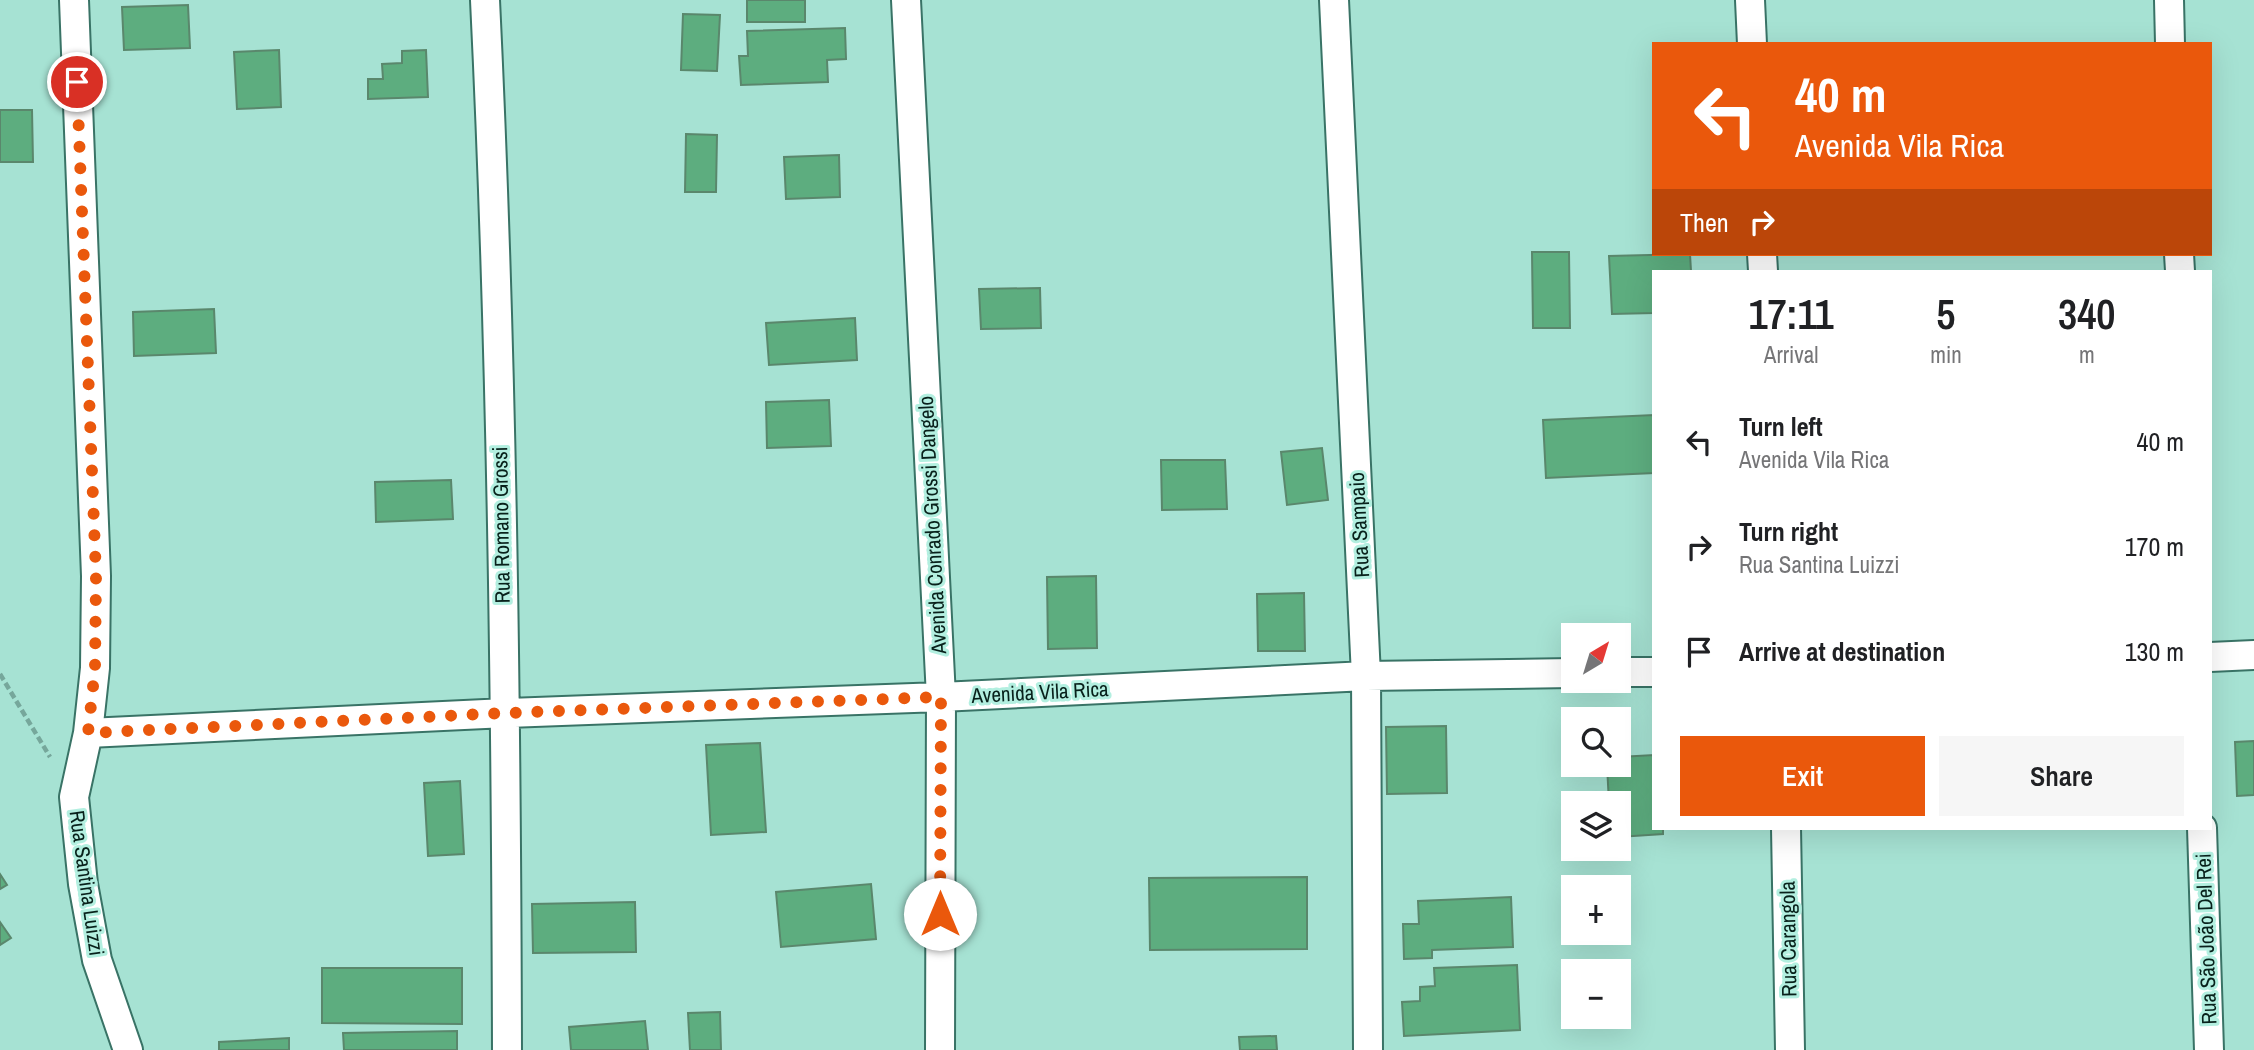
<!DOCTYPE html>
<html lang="en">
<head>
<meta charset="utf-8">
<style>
	:root { --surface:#fff; --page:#f6f6f6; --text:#202124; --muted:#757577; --accent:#ea580c }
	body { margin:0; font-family:"Archivo Narrow",sans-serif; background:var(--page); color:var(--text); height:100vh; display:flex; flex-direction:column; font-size:26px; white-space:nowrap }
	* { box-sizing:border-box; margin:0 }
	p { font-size:23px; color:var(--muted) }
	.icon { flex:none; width:38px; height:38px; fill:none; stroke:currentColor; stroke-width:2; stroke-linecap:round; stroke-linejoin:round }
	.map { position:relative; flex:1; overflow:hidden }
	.sheet { position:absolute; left:1652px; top:270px; width:560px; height:560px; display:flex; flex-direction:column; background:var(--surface); border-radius:0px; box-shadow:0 7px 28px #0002 }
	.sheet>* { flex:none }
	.banner { position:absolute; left:1652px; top:42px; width:560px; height:214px; border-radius:0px; box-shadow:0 7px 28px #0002; background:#ea580c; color:#fff; overflow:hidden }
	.needle { width:46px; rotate:38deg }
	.tools { position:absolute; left:1561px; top:623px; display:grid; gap:14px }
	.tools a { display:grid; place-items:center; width:70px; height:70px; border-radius:0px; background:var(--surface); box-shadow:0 7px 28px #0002; font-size:35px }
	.pin { position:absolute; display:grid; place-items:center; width:60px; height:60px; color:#fff; margin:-30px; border:4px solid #fff; border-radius:50%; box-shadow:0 2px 7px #0007 }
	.me { position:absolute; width:77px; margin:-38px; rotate:0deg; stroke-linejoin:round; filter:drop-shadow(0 0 5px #0008) }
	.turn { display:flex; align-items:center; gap:24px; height:147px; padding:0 28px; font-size:32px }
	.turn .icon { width:91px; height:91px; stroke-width:2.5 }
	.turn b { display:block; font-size:49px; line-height:60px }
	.then { display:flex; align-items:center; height:66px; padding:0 28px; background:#0003; gap:14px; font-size:26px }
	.eta { display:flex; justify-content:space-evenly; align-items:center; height:119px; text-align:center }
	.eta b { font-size:42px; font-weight:600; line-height:49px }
	.action { display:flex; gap:14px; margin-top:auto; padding:14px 28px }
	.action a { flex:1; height:80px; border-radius:0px; background:var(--accent); color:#fff; font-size:28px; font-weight:600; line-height:80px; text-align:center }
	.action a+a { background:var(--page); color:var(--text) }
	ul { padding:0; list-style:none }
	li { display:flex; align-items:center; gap:21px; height:105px; padding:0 28px }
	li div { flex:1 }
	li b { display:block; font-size:26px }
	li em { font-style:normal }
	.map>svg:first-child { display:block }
	.building { fill:#5dad7f; stroke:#5a876c; stroke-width:2 }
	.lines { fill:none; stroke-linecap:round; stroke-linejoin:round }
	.street-casing { stroke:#397366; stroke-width:32 }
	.path { stroke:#76a79b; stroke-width:4.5; stroke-dasharray:7 3.5; stroke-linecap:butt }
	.street { stroke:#fff; stroke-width:28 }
	.route { stroke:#ea580c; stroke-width:12; stroke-dasharray:0 21.6 }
	.labels { text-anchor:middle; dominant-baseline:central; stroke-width:6; stroke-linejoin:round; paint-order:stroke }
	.street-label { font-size:21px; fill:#08211b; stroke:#b3efe0 }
</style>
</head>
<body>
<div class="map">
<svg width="2254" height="1050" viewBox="0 0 2254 1050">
	<rect width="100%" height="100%" fill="#a6e2d3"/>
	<path class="building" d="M747 0H805V22H747Z
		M188 5 190 48 124 50 122 7Z
		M683 14 720 15 717 71 681 70Z
		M845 28 846 59 827 60 828 82 741 85 739 56H748L747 31Z
		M279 50 281 107 237 109 234 52Z
		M426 50 428 97 368 99V79H383L382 64 402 63V51Z
		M0 110H32L33 162H0Z
		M686 134 717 135 716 192H685Z
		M839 155 840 197 786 199 784 157Z
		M1532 252H1569L1570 328H1533Z
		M1690 254 1691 271H1654V313L1612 314 1609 256Z
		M1040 288 1041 328 981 329 979 289Z
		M214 309 216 353 134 356 133 312Z
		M855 318 857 360 769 365 766 323Z
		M829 400 831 446 767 448 766 402Z
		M1654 415V473L1546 478 1543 420Z
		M1322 448 1328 500 1287 505 1281 452Z
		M1161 460H1225L1227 509 1162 510Z
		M451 480 453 519 376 522 375 482Z
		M1096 576 1097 648 1048 649 1047 577Z
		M1304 593 1305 651H1258L1257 594Z
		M1446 726 1447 793 1387 794 1386 727Z
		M2254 741V795L2237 796 2235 742Z
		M760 743 766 832 711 835 706 745Z
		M1654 755V828H1663V834L1619 837V803H1609L1607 765H1619V757Z
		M460 781 464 854 428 856 424 783Z
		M0 874 7 885 0 889Z
		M1307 877V949L1150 950 1149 878Z
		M871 884 876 939 781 947 776 892Z
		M1511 897 1513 947 1432 950V958L1404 959 1403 924H1419L1418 901Z
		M635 902 636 952 533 953 532 904Z
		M0 922 11 938 0 945Z
		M1517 965 1520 1030 1404 1036 1402 1002 1420 1001V987L1435 986 1434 968Z
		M322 968H462V1024L322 1023Z
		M720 1012 721 1050H690L688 1013Z
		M645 1021 648 1050H571L569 1027Z
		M457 1031V1050H344L343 1033Z
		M1276 1036 1277 1050H1240L1239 1037Z
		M289 1038V1050H219V1042Z"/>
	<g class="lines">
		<defs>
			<path id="street" d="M74 0 96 576 95 668 88 733 74 797 83 884 97 960 128 1050
				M485 0C502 350 506 700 507 1050
				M906 0 941 697 940 1050
				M1334 0 1366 676 1368 1050
				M1750 0 1752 44
				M2169 0 2170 44
				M1762 254 1763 271
				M2179 254 2180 271
				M2210 657 2254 655
				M1619 672H1654
				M88 733 506 713 941 697 1366 676 1573 673
				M1786 828 1790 1050
				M2202 828 2209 1050"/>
		</defs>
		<use href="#street" class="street-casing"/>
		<path class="path" d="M0 674 50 757"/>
		<use href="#street" class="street"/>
	</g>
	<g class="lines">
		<path class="route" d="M77 82 96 576 95 668 88 733 506 713 941 697 940 914"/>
	</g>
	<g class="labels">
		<g class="street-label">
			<text transform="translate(501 525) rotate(-91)">Rua Romano Grossi</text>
			<text transform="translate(932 525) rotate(-93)">Avenida Conrado Grossi Dangelo</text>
			<text transform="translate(1359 525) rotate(-93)">Rua Sampaio</text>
			<text transform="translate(1040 692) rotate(-3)">Avenida Vila Rica</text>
			<text transform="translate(87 883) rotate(82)">Rua Santina Luizzi</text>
			<text transform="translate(1788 939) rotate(-91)">Rua Carangola</text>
			<text transform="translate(2206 939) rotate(-92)">Rua São João Del Rei</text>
		</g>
	</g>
</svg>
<div class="tools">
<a><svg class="needle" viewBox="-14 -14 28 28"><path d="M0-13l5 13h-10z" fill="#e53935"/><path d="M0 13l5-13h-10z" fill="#757577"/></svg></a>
<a><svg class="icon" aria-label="search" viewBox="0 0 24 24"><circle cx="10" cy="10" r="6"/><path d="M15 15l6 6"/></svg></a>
<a><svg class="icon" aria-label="layers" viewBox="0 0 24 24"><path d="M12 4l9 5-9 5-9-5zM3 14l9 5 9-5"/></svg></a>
<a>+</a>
<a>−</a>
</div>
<div class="pin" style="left:77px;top:82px;background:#d93025"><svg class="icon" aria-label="arrive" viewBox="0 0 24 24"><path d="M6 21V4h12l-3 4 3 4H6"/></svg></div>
<svg class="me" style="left:940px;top:914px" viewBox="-20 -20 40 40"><circle r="19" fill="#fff"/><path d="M0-13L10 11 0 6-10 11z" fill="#ea580c"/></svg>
<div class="banner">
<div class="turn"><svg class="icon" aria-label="left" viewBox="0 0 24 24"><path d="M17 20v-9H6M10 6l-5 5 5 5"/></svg><div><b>40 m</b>Avenida Vila Rica</div></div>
<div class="then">Then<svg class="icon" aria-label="right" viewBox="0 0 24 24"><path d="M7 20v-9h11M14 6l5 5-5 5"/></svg></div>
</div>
<section class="sheet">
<div class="eta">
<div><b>17:11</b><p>Arrival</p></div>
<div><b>5</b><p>min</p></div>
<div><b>340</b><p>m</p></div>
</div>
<ul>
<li><svg class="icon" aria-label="left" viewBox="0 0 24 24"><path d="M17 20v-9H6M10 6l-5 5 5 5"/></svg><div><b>Turn left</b><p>Avenida Vila Rica</p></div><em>40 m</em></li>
<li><svg class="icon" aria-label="right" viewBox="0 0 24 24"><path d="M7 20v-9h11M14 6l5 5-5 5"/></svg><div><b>Turn right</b><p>Rua Santina Luizzi</p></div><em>170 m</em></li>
<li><svg class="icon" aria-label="arrive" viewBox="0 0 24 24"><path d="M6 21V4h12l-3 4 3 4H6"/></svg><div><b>Arrive at destination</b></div><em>130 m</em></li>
</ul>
<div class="action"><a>Exit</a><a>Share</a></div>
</section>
</div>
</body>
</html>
